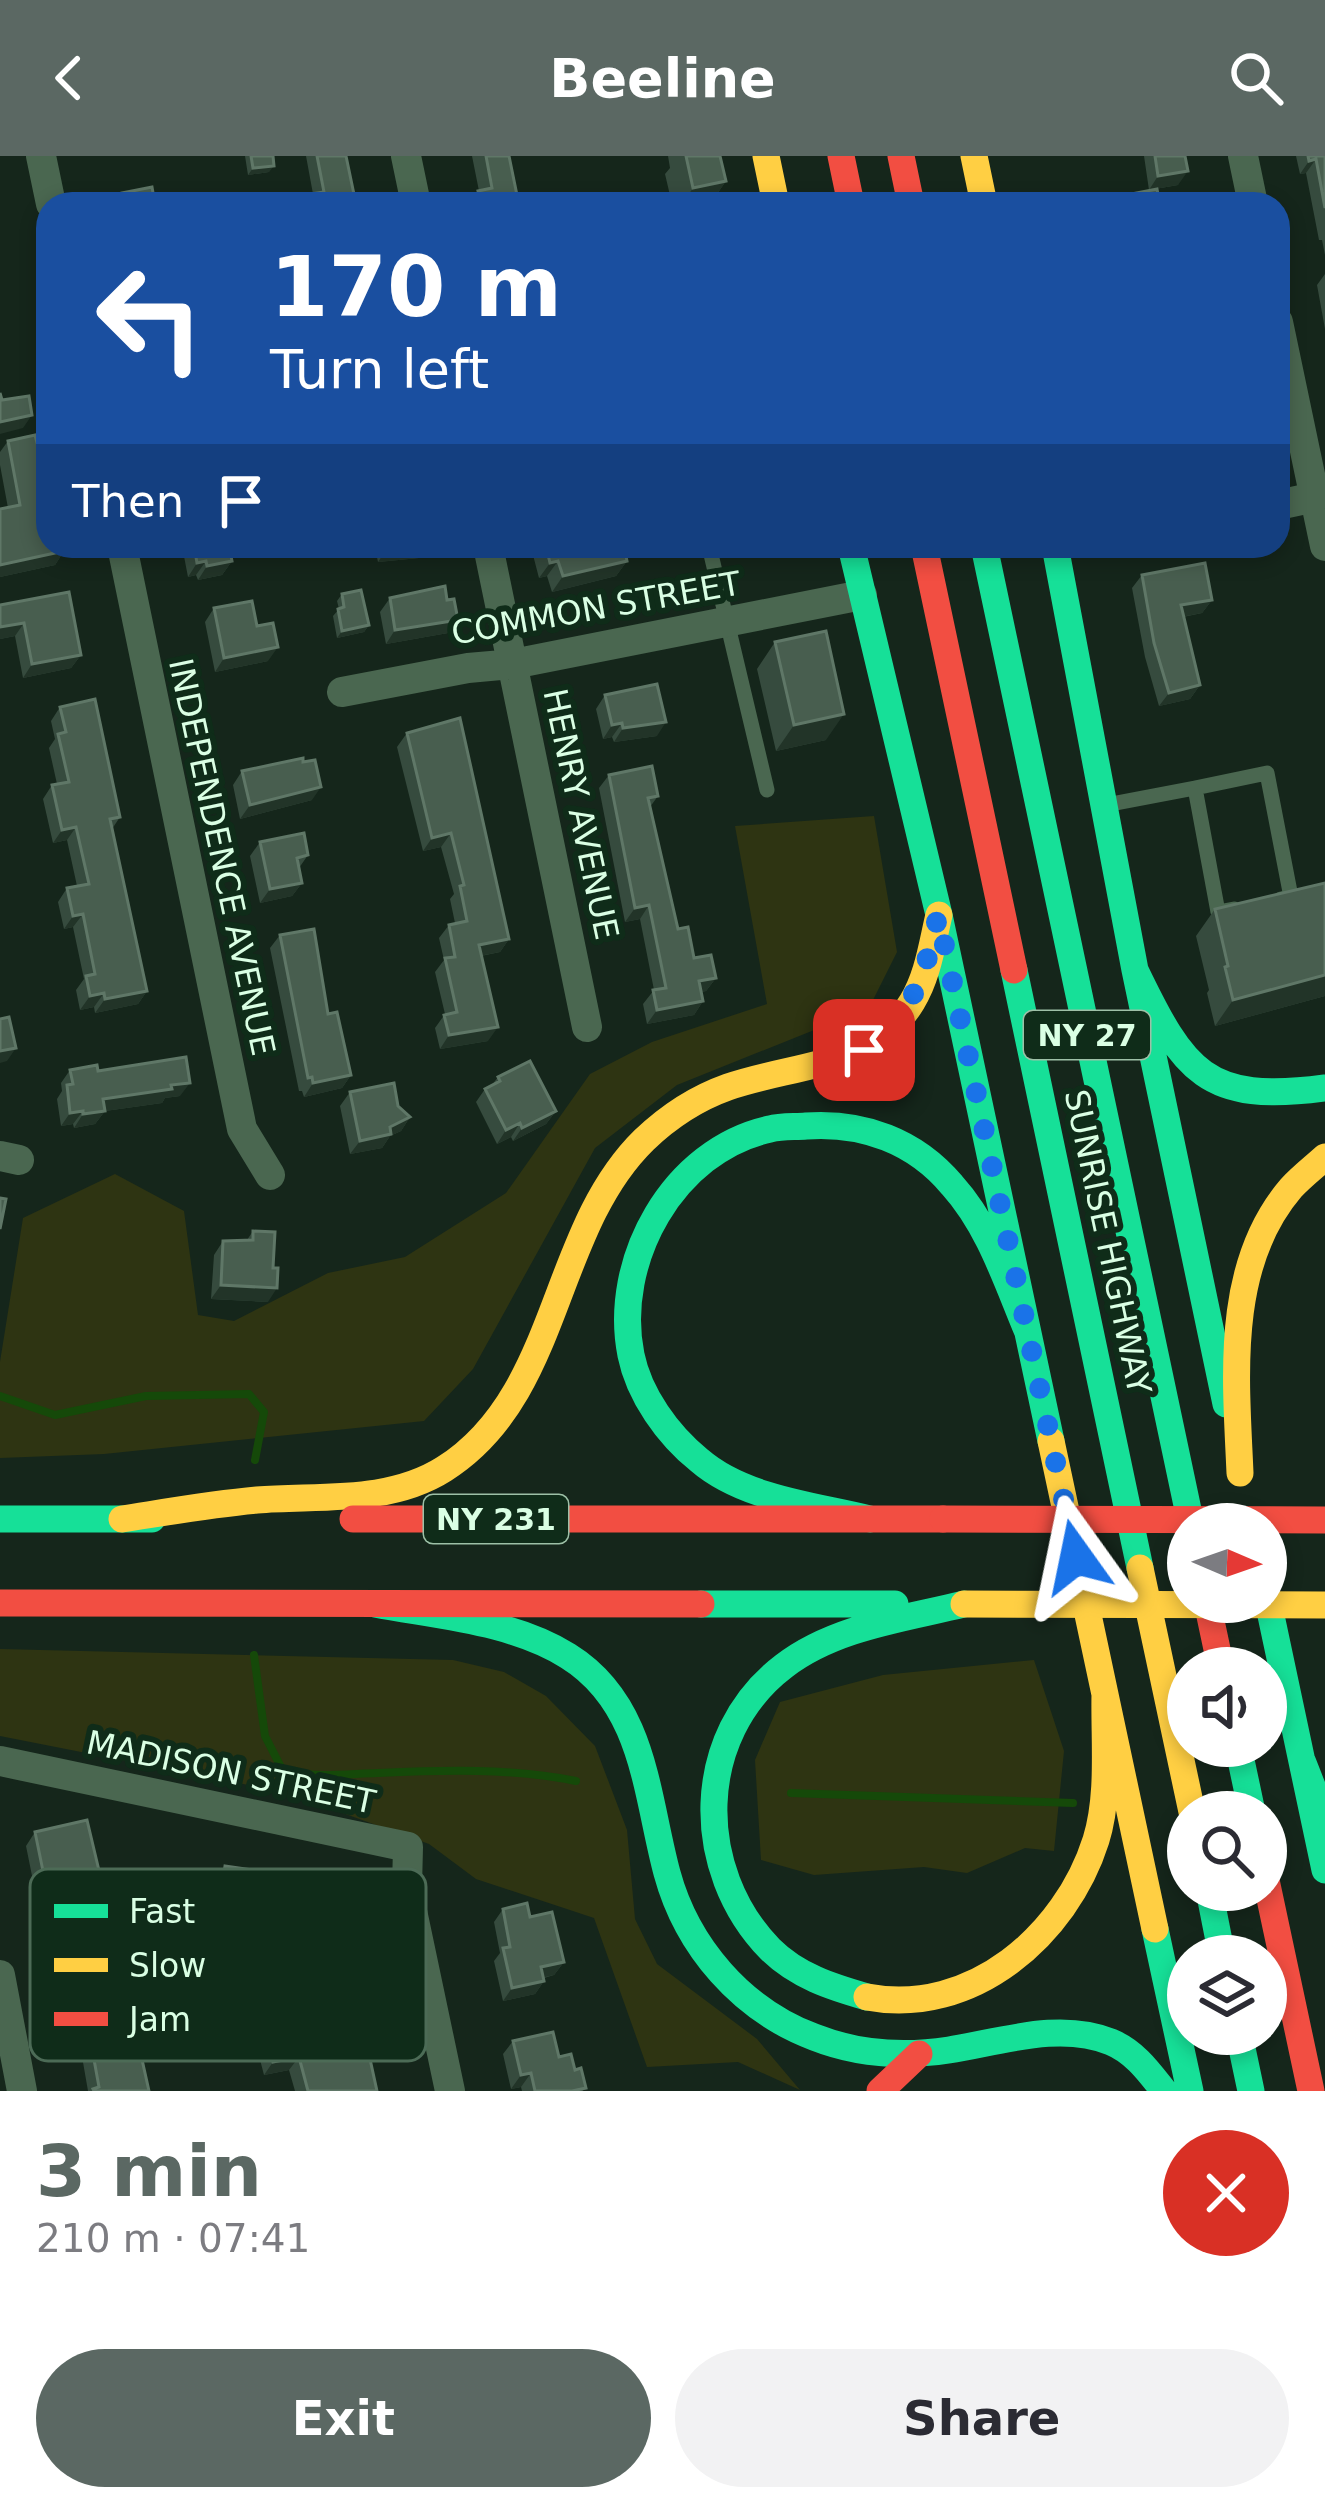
<!DOCTYPE html>
<html lang="en">
<head>
<meta charset="utf-8">
<style>
	:root { --surface:#fff; --page:#f2f2f3; --text:#2b2b33; --muted:#7c7c81; --accent:#5b6863 }
	body { margin:0; font-family:"DejaVu Sans",sans-serif; background:var(--page); color:var(--text); height:100vh; display:flex; flex-direction:column; font-size:45px; white-space:nowrap }
	* { box-sizing:border-box; margin:0 }
	p { font-size:39px; color:var(--muted) }
	.icon { flex:none; width:66px; height:66px; fill:none; stroke:currentColor; stroke-width:2; stroke-linecap:round; stroke-linejoin:round }
	.map { position:relative; height:1935px; overflow:hidden }
	.panel { display:flex; flex-direction:column; background:var(--surface); flex:1 }
	.panel>* { flex:none }
	.top-card { position:absolute; left:36px; top:36px; width:1254px; height:366px; border-radius:36px; box-shadow:0 6px 18px #0003; background:#1a4fa0; color:#fff; overflow:hidden }
	.needle { width:78px; rotate:92deg }
	.buttons { position:absolute; left:1167px; top:1347px; display:grid; gap:24px }
	.buttons a { display:grid; place-items:center; width:120px; height:120px; border-radius:50%; background:var(--surface); box-shadow:0 6px 18px #0003; font-size:60px }
	.pin { position:absolute; display:grid; place-items:center; width:102px; height:102px; color:#fff; margin:-51px; border-radius:24px; box-shadow:0 6px 18px #0006 }
	.me { position:absolute; width:132px; margin:-66px; rotate:348deg; stroke-linejoin:round; filter:drop-shadow(0 0 9px #0008) }
	.turn { display:flex; align-items:center; gap:42px; height:252px; padding:0 36px; font-size:54px }
	.turn .icon { width:156px; height:156px; stroke-width:2.5 }
	.turn b { display:block; font-size:84px; line-height:102px }
	.then { display:flex; align-items:center; height:114px; padding:0 36px; background:#0003; gap:24px; font-size:45px }
	.round { display:grid; place-items:center; flex:none; width:126px; height:126px; border-radius:63px; background:var(--page) }
	.summary { display:flex; align-items:center; justify-content:space-between; height:204px; padding:0 36px }
	h1 { font-size:72px; font-weight:700; line-height:90px; color:var(--accent) }
	.primary-button { display:flex; gap:24px; margin-top:auto; padding:24px 36px }
	.primary-button a { flex:1; height:138px; border-radius:72px; background:var(--accent); color:#fff; font-size:48px; font-weight:700; line-height:138px; text-align:center }
	.primary-button a+a { background:var(--page); color:var(--text) }
	header { display:flex; justify-content:space-between; align-items:center; height:156px; padding:0 36px; background:var(--accent); color:#fff; font-size:54px; font-weight:700 }
	.map>svg:first-child { display:block }
	.green { fill:#2e3412 }
	.lines { fill:none; stroke-linecap:round; stroke-linejoin:round }
	.stream { stroke:#154909; stroke-width:8 }
	.lane { stroke:#4a6750; stroke-width:15 }
	.street { stroke:#4a6750; stroke-width:30 }
	.fast { stroke:#16e098; stroke-width:27 }
	.slow { stroke:#ffcf43; stroke-width:27 }
	.jam { stroke:#f24e42; stroke-width:27 }
	.slow-bridge { stroke:#ffcf43; stroke-width:27 }
	.jam-bridge { stroke:#f24e42; stroke-width:27 }
	.wall { fill:#364b3e }
	.shaded-wall { fill:#223428 }
	.building { fill:#485e4f; stroke:#5f7767; stroke-width:3 }
	.route { stroke:#1a73e8; stroke-width:21; stroke-dasharray:0 37.8 }
	.labels { text-anchor:middle; dominant-baseline:central; stroke-width:12; stroke-linejoin:round; paint-order:stroke }
	.shield { fill:#0f2c19; stroke:#9dc0a7; stroke-width:3 }
	.shield-label { font-size:30px; font-weight:bold; fill:#daffe4 }
	.street-label { font-size:33px; fill:#daffe4; stroke:#0f2c19 }
	.key { fill:#0f2c19; stroke:#4c6b56; stroke-width:3 }
	.key-label { font-size:33px; fill:#daffe4 }
</style>
</head>
<body>
<header><svg class="icon" aria-label="back" viewBox="0 0 24 24"><path d="M15 5l-7 7 7 7"/></svg>Beeline<svg class="icon" aria-label="search" viewBox="0 0 24 24"><circle cx="10" cy="10" r="6"/><path d="M15 15l6 6"/></svg></header>
<div class="map">
<svg width="1325" height="1935" viewBox="0 0 1325 1935">
	<rect width="100%" height="100%" fill="#15261b"/>
	<path class="green" d="M874 660 897 796 869 852 677 929 595 992 473 1213 424 1265 104 1298 0 1302V1206L23 1062 115 1018 184 1055 198 1159 234 1165 328 1117 405 1101 506 1037 590 918 652 886 767 848 735 670Z
		M0 1493 453 1504 504 1516 546 1540 595 1590 627 1674 635 1763 657 1808 757 1883 800 1934 738 1906 647 1911 594 1762 476 1723 429 1688 284 1636 0 1580Z
		M1034 1504 1064 1595 1054 1695 1025 1692 967 1717 924 1711 814 1719 761 1704 755 1604 780 1546 883 1519Z"/>
	<g class="lines">
		<path class="stream" d="M0 1240 55 1259 146 1240 249 1238 264 1256 255 1304
			M254 1499 265 1580 283 1615C316 1622 345 1618 378 1617 443 1614 512 1612 576 1625
			M791 1637 1073 1647"/>
		<path class="lane" d="M709 390 767 634
			M1195 632 1267 617 1291 741 1281 743
			M1111 648 1195 632 1218 756 1234 753"/>
		<path class="street" d="M41 0 51 48
			M406 0 416 48
			M1243 0 1253 48
			M1278 166 1325 390
			M1278 349 1315 341
			M122 390 242 973 270 1019
			M488 390 587 871
			M342 536 468 512 513 508 862 439
			M0 1000 19 1004
			M0 1605 408 1691 407 1731 450 1935
			M0 1819 22 1935"/>
		<path class="fast" d="M851 390 939 759 1051 1285
			M984 390 1191 1368
			M1055 390 1135 814 1226 1248
			M1014 814 1140 1412
			M1135 814C1184 916 1206 948 1325 932
			M0 1363H152
			M870 1363C814 1349 744 1343 699 1304 668 1279 639 1239 631 1199 612 1105 673 994 770 973 781 970 795 971 806 970 863 966 915 985 952 1029 989 1070 1006 1124 1027 1174
			M1266 1436 1325 1714
			M375 1448C438 1460 512 1465 568 1500 645 1548 646 1639 667 1717 687 1791 742 1854 814 1881 857 1898 903 1901 949 1894 1000 1886 1060 1865 1111 1886 1135 1896 1149 1916 1164 1935
			M701 1448H895
			M1238 1590 1252 1656
			M1303 1607 1325 1663
			M1209 1734 1222 1800
			M1155 1773 1190 1935
			M867 1841C832 1831 797 1820 770 1793 693 1714 693 1579 784 1510 835 1471 903 1463 964 1448
			M1239 1878 1251 1935"/>
		<path class="slow" d="M766 0 776 48
			M974 0 984 48
			M1051 1285 1155 1773
			M1240 1317C1236 1223 1224 1110 1291 1032 1301 1021 1314 1011 1325 1001
			M122 1363C167 1356 212 1348 257 1344 319 1339 389 1348 444 1313 561 1239 550 1076 644 984 668 961 697 942 728 931 794 908 872 912 912 846 928 820 932 788 939 759
			M1140 1412 1192 1656
			M867 1841C972 1861 1066 1779 1096 1684 1110 1639 1104 1585 1105 1538"/>
		<path class="jam" d="M841 0 851 48
			M901 0 911 48
			M924 390 1014 814
			M353 1363H943
			M1207 1446 1221 1512
			M0 1447 701 1448
			M1266 1724 1311 1935
			M880 1935 919 1898"/>
		<path class="slow-bridge" d="M964 1448 1325 1449"/>
		<path class="jam-bridge" d="M943 1363 1325 1364"/>
	</g>
	<path class="wall" d="M245 0H273L269 16 248 19Z
		M306 0H346L356 48H266L269 44 313 38Z
		M472 0H510L518 44 526 48H469L479 35Z
		M668 0H720L726 25 710 48H672L665 18 670 12Z
		M1144 0H1185L1178 29 1149 34Z
		M1296 0H1325V99L1322 84H1319L1306 17 1300 18Z
		M122 37 155 48H114Z
		M1325 118V173L1317 129Z
		M8 285 64 395 55 409 0 421V353L8 352 0 309V296Z
		M182 390H229L232 405 222 419 198 424 196 419 188 421Z
		M325 390H427L419 402 378 406 375 392 326 399Z
		M540 390H624L627 405 616 420 552 436 547 420 539 422 533 399Z
		M1142 419 1212 444 1202 457 1183 461 1200 529 1190 543 1159 550 1145 501 1132 432Z
		M342 438 369 469 364 476 337 482 333 460 339 453 337 445Z
		M390 442 448 477 386 488 380 456Z
		M0 449 81 499 71 512 23 522 15 480 0 483Z
		M214 452 257 470 268 505 215 516 205 466Z
		M775 486 826 584 776 595 757 513Z
		M605 539 657 580 614 586 612 581 603 583 596 553Z
		M60 551 120 661 112 673 147 835 138 848 95 857 94 851 80 854 76 834 84 823 73 771 64 773 58 746 67 732 77 730 67 684 53 687 43 643 52 629 57 628 49 592 55 583 51 565Z
		M407 577 509 783 500 796 481 800 488 885 440 893 435 872 445 858 435 816 444 804 439 782 449 769 455 767 450 743 454 738 441 691 423 695 397 591Z
		M242 615 312 644 240 663 233 629Z
		M609 619 658 640 650 651 678 773 694 802 716 822 706 835 701 836 703 845 694 859 647 868 643 848 654 834 640 763 625 766 599 632Z
		M260 686 308 699 299 712 302 727 292 740 260 747 250 700Z
		M1325 727V840L1215 870 1207 837 1209 834 1196 780 1215 753Z
		M280 779 328 858 351 919 342 932 304 941 302 935H299L270 792Z
		M70 914 98 915 180 940 165 942 162 947 105 955 95 968 74 972 73 968 61 970 57 943 62 935 61 927Z
		M498 921 556 955 546 968 513 985 511 981 497 988 476 946 485 933 492 929Z
		M350 936 398 950 410 961 401 975 390 980 382 992 350 998 340 950Z
		M253 1075 268 1146 211 1143 214 1099 223 1085 247 1084Z
		M35 1676 124 1820 114 1834 49 1846 44 1818 50 1809 26 1690Z
		M225 1710 273 1756 263 1770 210 1760 216 1724Z
		M303 1747 337 1775 339 1796 330 1809 299 1813 293 1761Z
		M503 1753 530 1761 564 1806 554 1819 544 1822V1825L535 1838 503 1845 494 1805 500 1797 494 1766Z
		M261 1855 338 1866 377 1935H295L289 1914 264 1919 251 1869Z
		M89 1876 144 1899 142 1903 149 1935H88L80 1889Z
		M513 1885 559 1901 575 1914 583 1935H522L521 1931 511 1933 503 1898Z"/>
	<path class="shaded-wall" d="M1316 3 1306 17 1300 18 1309 5Z
		M274 10 269 16 248 19 253 12Z
		M1188 15 1178 29 1149 34 1158 20Z
		M726 25 710 48H682L693 32Z
		M32 259 23 272 0 278V266Z
		M333 390H377L375 392 326 399Z
		M427 390 419 402 378 406 386 394Z
		M755 390H775L752 396Z
		M64 395 55 409 0 421V409Z
		M206 405 196 419 188 421 197 407Z
		M232 405 222 419 198 424 207 410Z
		M558 405 547 420 539 422 550 407Z
		M627 405 616 420 552 436 563 420Z
		M1212 444 1202 457 1171 463 1181 449Z
		M458 464 448 477 386 488 395 474Z
		M24 467 15 480 0 483V471Z
		M369 469 364 476 337 482 342 475Z
		M278 491 268 505 215 516 224 502Z
		M81 499 71 512 23 522 32 508Z
		M1200 529 1190 543 1159 550 1169 537Z
		M844 558 826 584 776 595 794 569Z
		M666 566 657 580 614 586 623 572Z
		M622 567 612 581 603 583 612 569Z
		M321 631 312 644 240 663 250 649Z
		M76 671 67 684 53 687 62 674Z
		M451 677 441 691 423 695 432 682Z
		M302 727 292 740 260 747 270 733Z
		M649 749 640 763 625 766 635 752Z
		M83 758 73 771 64 773 73 760Z
		M509 783 500 796 469 802 479 789Z
		M1325 819V840L1215 870 1233 844Z
		M716 822 706 835 690 839 699 825Z
		M147 835 138 848 95 857 105 843Z
		M104 837 94 851 80 854 90 840Z
		M703 845 694 859 647 868 657 854Z
		M498 871 488 885 440 893 449 879Z
		M16 892 7 905 0 907V895Z
		M351 919 342 932 304 941 313 927Z
		M190 927 180 940 165 942 162 947 105 955 95 968 74 972 83 958 103 943Z
		M83 955 73 968 61 970 70 957Z
		M556 955 546 968 513 985 522 972Z
		M410 961 401 975 390 980 382 992 350 998 360 985Z
		M520 967 511 981 497 988 506 974Z
		M221 1129 277 1132 268 1146 211 1143Z
		M219 1747 273 1756 263 1770 210 1760Z
		M339 1796 330 1809 299 1813 309 1800Z
		M564 1806 554 1819 532 1824 541 1811Z
		M124 1820 114 1834 49 1846 59 1832Z
		M544 1825 535 1838 503 1845 512 1832Z
		M299 1901 289 1914 264 1919 273 1906Z
		M531 1917 521 1931 511 1933 521 1919Z"/>
	<path class="building" d="M251 0H273L274 10 253 12Z
		M317 0H346L356 48H269V44L324 36Z
		M486 0H509L518 44 525 42 526 48H481L478 35 492 32Z
		M686 0H720L726 25 693 32Z
		M1155 0H1185L1188 15 1158 20Z
		M1308 0H1325V52L1316 3 1309 5Z
		M152 31 155 48H124L122 37Z
		M1157 33 1160 48H1117L1116 41Z
		M0 237 2 244 29 240 32 259 0 266Z
		M35 279 48 330V390H63L64 395 0 409V353L20 349 8 285Z
		M194 390H229L232 405 207 410 206 405 197 407Z
		M386 390H426L386 394Z
		M546 390H624L627 405 563 420 558 405 550 407Z
		M1205 407 1212 444 1181 449 1200 529 1169 537 1154 487 1142 419Z
		M445 430 447 444 454 443 458 464 395 474 390 442Z
		M361 434 369 469 342 475 338 453 344 451 342 438Z
		M69 436 81 499 32 508 24 467 0 471V449Z
		M252 445 257 470 273 467 278 491 224 502 214 452Z
		M826 475 844 558 794 569 775 486Z
		M657 528 666 566 623 572 622 567 612 569 605 539Z
		M95 543 120 661 110 663 147 835 105 843 104 837 90 840 86 820 95 818 83 758 73 760 67 732 89 728 76 671 62 674 52 629 69 626 58 578 66 576 60 551Z
		M460 562 509 783 479 789 498 871 449 879 444 859 457 856 445 802 455 801 449 769 467 765 460 730 464 729 451 677 432 682 407 577Z
		M303 602V606L315 604 321 631 250 649 242 615Z
		M652 610 658 640 648 642 678 773 688 771 694 802 711 799 716 822 699 825 703 845 657 854 653 834 666 832 649 749 635 752 609 619Z
		M304 677 308 699 297 702 302 727 270 733 260 686Z
		M1325 727V819L1233 844 1225 811 1228 810 1215 753Z
		M314 773 328 858 337 856 351 919 313 927 312 921 308 922 280 779Z
		M9 861 16 892 0 895V863Z
		M186 901 190 927 171 929 172 933 103 943 105 955 83 958V955L70 957 67 929 73 928 70 914 97 909 98 915Z
		M530 905 556 955 522 972 520 967 506 974 485 933 500 925 498 921Z
		M394 927 398 950 410 961 390 971 391 978 360 985 350 936Z
		M0 1042 6 1043 0 1073Z
		M253 1075 275 1076 273 1112H278L277 1132 221 1129 223 1085 253 1084Z
		M87 1664 124 1820 59 1832 54 1804 61 1803 35 1676Z
		M225 1710 279 1718 273 1756 219 1747Z
		M527 1747 530 1761 552 1756 564 1806 541 1811 544 1825 512 1832 503 1792 510 1791 503 1753Z
		M329 1842 338 1866 361 1862 377 1935H308L299 1901 273 1906 261 1855Z
		M139 1867 144 1899H141L149 1935H94L93 1933 99 1931 89 1876Z
		M553 1876 559 1901 571 1898 575 1914 581 1912 586 1932 572 1935H535L531 1917 521 1919 513 1885Z"/>
	<g class="lines">
		<path class="route" d="M864 894C913 861 926 815 938 759L1076 1401"/>
	</g>
	<g class="labels">
		<g class="shield">
			<rect x="1024" y="855" width="126" height="48" rx="9"/>
			<rect x="424" y="1339" width="144" height="48" rx="9"/>
		</g>
		<g class="shield-label">
			<text x="1087" y="879">NY 27</text>
			<text x="496" y="1363">NY 231</text>
		</g>
		<g class="street-label">
			<text transform="translate(596 452) rotate(-10)">COMMON STREET</text>
			<text transform="translate(581 658) rotate(78)">HENRY AVENUE</text>
			<text transform="translate(222 701) rotate(78)">INDEPENDENCE AVENUE</text>
			<text transform="translate(1108 1086) rotate(78)">SUNRISE HIGHWAY</text>
			<text transform="translate(231 1616) rotate(12)">MADISON STREET</text>
		</g>
	</g>
	<rect x="30" y="1713" width="396" height="192" rx="18" class="key"/>
	<rect x="54" y="1748" width="54" height="14" fill="#16e098"/>
	<rect x="54" y="1802" width="54" height="14" fill="#ffcf43"/>
	<rect x="54" y="1856" width="54" height="14" fill="#f24e42"/>
	<g class="key-label">
		<text x="129" y="1767">Fast</text>
		<text x="129" y="1821">Slow</text>
		<text x="129" y="1875">Jam</text>
	</g>
</svg>
<div class="buttons">
<a><svg class="needle" viewBox="-14 -14 28 28"><path d="M0-13l5 13h-10z" fill="#e53935"/><path d="M0 13l5-13h-10z" fill="#7c7c81"/></svg></a>
<a><svg class="icon" aria-label="sound" viewBox="0 0 24 24"><path d="M4 9h4l5-4v14l-5-4H4zM17 9q2 3 0 6"/></svg></a>
<a><svg class="icon" aria-label="search" viewBox="0 0 24 24"><circle cx="10" cy="10" r="6"/><path d="M15 15l6 6"/></svg></a>
<a><svg class="icon" aria-label="layers" viewBox="0 0 24 24"><path d="M12 4l9 5-9 5-9-5zM3 14l9 5 9-5"/></svg></a>
</div>
<div class="pin" style="left:864px;top:894px;background:#d93025"><svg class="icon" aria-label="arrive" viewBox="0 0 24 24"><path d="M6 21V4h12l-3 4 3 4H6"/></svg></div>
<svg class="me" style="left:1076px;top:1401px" viewBox="-20 -20 40 40"><path d="M0-17L14 15 0 8-14 15z" fill="#1a73e8" stroke="#fff" stroke-width="4"/></svg>
<div class="top-card">
<div class="turn"><svg class="icon" aria-label="left" viewBox="0 0 24 24"><path d="M17 20v-9H6M10 6l-5 5 5 5"/></svg><div><b>170 m</b>Turn left</div></div>
<div class="then">Then<svg class="icon" aria-label="arrive" viewBox="0 0 24 24"><path d="M6 21V4h12l-3 4 3 4H6"/></svg></div>
</div>
</div>
<section class="panel">
<div class="summary"><div><h1>3 min</h1><p>210 m · 07:41</p></div><a class="round" style="background:#d93025;color:#fff"><svg class="icon" aria-label="close" viewBox="0 0 24 24"><path d="M6 6l12 12M18 6L6 18"/></svg></a></div>
<div class="primary-button"><a>Exit</a><a>Share</a></div>
</section>
</body>
</html>
